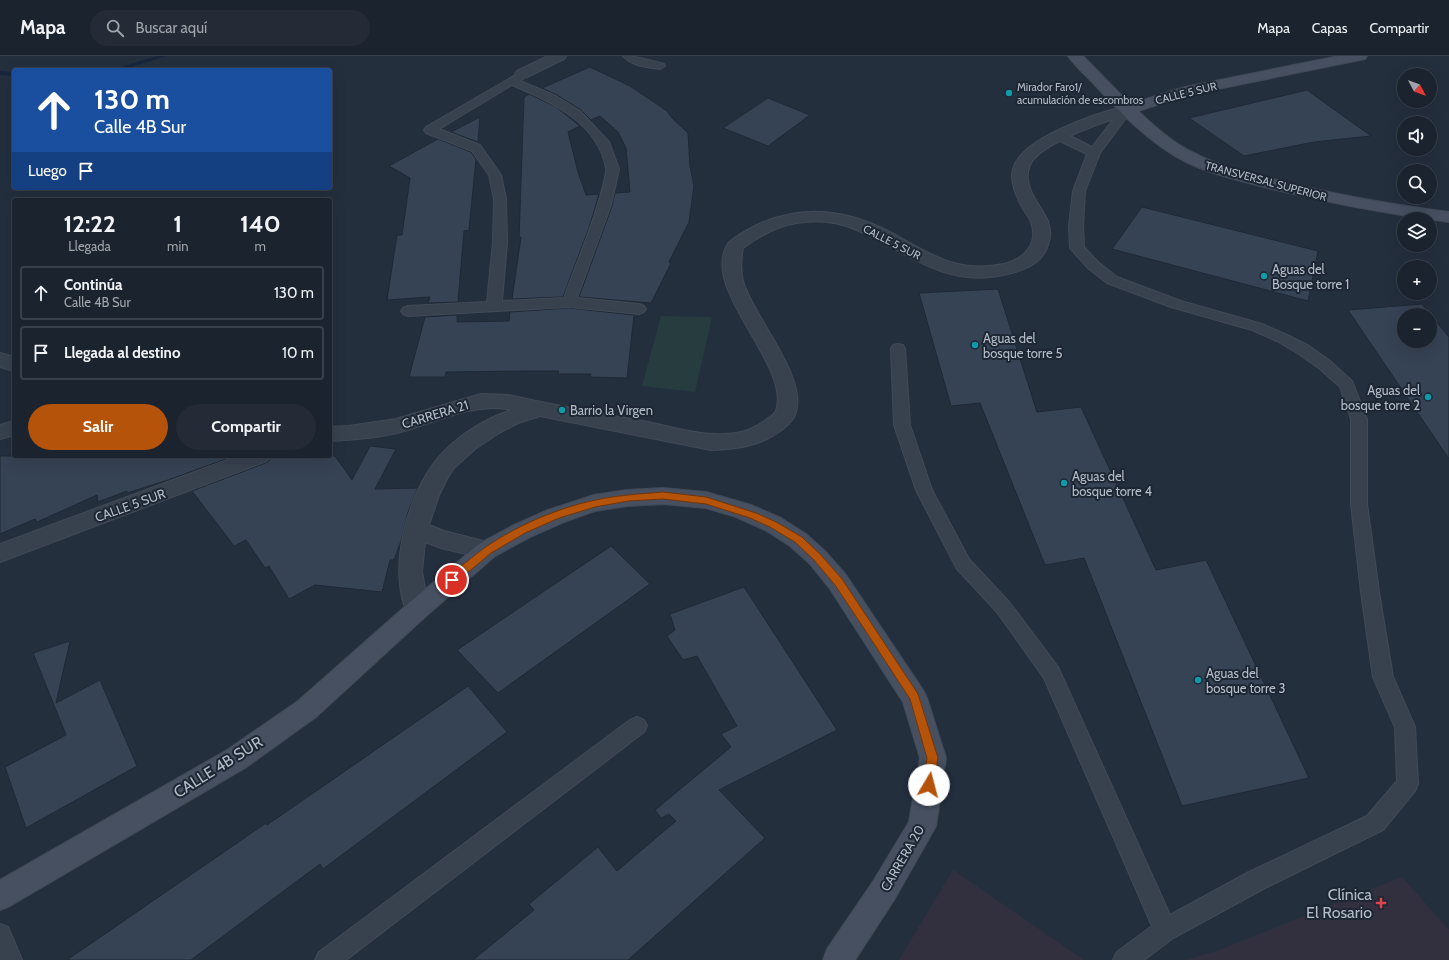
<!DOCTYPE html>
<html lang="es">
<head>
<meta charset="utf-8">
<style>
	:root { --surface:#1b232e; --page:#242b36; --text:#f1f3f6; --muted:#a0a4aa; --line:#39404a; --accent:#b45309 }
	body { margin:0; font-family:Cabin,sans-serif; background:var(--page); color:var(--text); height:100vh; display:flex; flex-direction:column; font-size:15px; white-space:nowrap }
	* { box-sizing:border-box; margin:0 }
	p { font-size:13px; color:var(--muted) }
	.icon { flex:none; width:22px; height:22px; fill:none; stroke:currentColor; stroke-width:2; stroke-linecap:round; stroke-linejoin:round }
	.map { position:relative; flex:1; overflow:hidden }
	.panel { position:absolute; left:12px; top:142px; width:320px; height:260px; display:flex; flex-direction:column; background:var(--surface); border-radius:4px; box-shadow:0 4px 16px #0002,0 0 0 1px var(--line) }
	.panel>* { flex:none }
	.guide { position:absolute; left:12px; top:12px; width:320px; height:122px; border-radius:4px; box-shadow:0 4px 16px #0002,0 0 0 1px var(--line); background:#1a4fa0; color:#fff; overflow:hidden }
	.needle { width:26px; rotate:131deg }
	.controls { position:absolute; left:1397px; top:12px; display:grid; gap:8px }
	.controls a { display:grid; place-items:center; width:40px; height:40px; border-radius:50%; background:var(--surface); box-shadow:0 4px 16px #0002,0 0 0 1px var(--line); font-size:20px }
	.pin { position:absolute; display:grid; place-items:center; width:34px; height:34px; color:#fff; margin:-17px; border:2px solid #fff; border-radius:50%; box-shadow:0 1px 4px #0007 }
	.me { position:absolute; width:44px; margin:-22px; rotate:8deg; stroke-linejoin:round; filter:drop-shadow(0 0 3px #0008) }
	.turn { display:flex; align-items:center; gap:14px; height:84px; padding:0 16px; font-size:18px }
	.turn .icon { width:52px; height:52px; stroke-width:2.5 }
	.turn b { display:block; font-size:28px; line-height:34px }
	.then { display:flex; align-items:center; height:38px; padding:0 16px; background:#0003; gap:8px; font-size:15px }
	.eta { display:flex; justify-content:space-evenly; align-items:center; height:68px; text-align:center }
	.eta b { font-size:24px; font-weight:700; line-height:28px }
	.primary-button { display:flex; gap:8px; margin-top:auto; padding:8px 16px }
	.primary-button a { flex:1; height:46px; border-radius:24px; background:var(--accent); color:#fff; font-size:16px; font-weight:700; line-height:46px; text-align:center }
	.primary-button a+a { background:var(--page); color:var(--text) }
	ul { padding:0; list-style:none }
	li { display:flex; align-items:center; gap:12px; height:54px; margin:0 8px 6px; padding:0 8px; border:2px solid var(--line); border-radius:4px }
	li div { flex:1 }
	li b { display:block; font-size:15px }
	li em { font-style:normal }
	header { display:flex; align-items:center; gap:24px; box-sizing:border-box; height:56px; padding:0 20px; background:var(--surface); border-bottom:1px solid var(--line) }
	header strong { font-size:19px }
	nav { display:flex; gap:22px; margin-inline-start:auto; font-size:14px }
	.search { width:280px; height:36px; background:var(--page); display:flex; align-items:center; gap:10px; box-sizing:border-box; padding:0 14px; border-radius:22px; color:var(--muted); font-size:15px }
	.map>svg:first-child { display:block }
	.medical { fill:#32303f }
	.green { fill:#263c3f }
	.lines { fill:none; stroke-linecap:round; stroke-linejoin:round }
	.stream { fill:#17263c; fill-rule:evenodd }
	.building { fill:#364354; stroke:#1f2835; fill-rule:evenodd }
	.lane-casing { stroke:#414a57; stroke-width:2 }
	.street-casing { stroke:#414a57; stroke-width:2 }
	.secondary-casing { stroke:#414a57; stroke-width:2 }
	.lane { fill:#38414e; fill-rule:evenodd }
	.street { fill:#38414e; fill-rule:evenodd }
	.secondary { fill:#465061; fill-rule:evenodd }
	.route { fill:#b45309; stroke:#753606 }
	.culture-dot { fill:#0f9aa8; stroke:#1d2633; stroke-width:1.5 }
	.health-dot { fill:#e0444e; stroke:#1d2633; stroke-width:1.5 }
	.labels { text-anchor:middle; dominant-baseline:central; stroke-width:4; stroke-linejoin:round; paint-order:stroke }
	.far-poi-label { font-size:11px; fill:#b4bcc9; stroke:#1d2633; text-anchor:start }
	.far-street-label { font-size:11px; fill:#b4bcc9; stroke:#1d2633 }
	.poi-label { font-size:13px; fill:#b4bcc9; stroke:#1d2633; text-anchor:start }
	.street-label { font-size:13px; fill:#b4bcc9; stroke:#1d2633 }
	.near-street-label { font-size:16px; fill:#b4bcc9; stroke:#1d2633 }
	.near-poi-label { font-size:16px; fill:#b4bcc9; stroke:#1d2633; text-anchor:end }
</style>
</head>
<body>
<header>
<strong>Mapa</strong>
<div class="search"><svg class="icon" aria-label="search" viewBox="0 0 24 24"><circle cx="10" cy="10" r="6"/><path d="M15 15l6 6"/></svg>Buscar aquí</div>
<nav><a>Mapa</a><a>Capas</a><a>Compartir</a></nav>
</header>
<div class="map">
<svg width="1449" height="904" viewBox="0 0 1449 904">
	<rect width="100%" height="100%" fill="#242f3e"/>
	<path class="medical" d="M953 814 1084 904H899Z
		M1402 821 1449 874V904H1186L1222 893Z"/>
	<path class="green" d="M661 260 712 261 695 336 642 330Z"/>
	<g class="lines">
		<path class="stream" d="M157 0H167L121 14H111Z
			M0 15 14 16V20L0 19Z"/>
	</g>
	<path class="building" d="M590 11 630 30 667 55 673 63 688 77 690 110 694 130 689 166 669 206 671 207 651 247 579 241 612 150 615 137 630 136 626 92 618 76 600 60 591 64 581 54 557 39 542 32Z
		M1307 34 1371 80 1314 86 1244 100 1189 62Z
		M529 38 556 51 580 70 568 76 578 116 586 139 599 138 589 172 563 241 512 243 521 181 519 182 524 41Z
		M768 42 810 59 768 90 723 72Z
		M480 61 478 86 451 76Z
		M438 83 471 96 476 103 469 174 464 175 458 246 428 247 430 241 387 244 397 179H402L410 122 389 110Z
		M1142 151 1318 195 1308 245 1112 193Z
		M998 233 1037 356 1081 351 1156 514 1206 504 1309 722 1182 750 1084 502 1045 509 980 347 951 350 919 237Z
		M1422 248 1449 281V403L1348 254ZM1404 259H1430V285H1404Z
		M569 252 634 259 627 322 590 321 591 318H558L559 315H523L446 316 445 321H409L425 261 457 259V266L509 265 510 256Z
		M370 390 396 393 375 433 418 432 408 456 401 485 394 504H390L382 536 315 529 289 543 269 510 265 512 246 484 234 490 192 435 268 406 272 400H335L352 424Z
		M0 400H226V403L168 424 127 437V435L98 446 97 439 37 466 35 463 0 478Z
		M611 490 650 528 498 637 457 594Z
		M744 531 837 674 719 734 765 782 628 904H473L534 854 529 848 598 791 617 815 676 765 669 758 661 762 655 754 731 691 721 678 737 670 697 600 683 604 667 580 675 574 670 558Z
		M70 585 56 647 100 624 137 710 26 772 5 711 66 679 33 597Z
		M468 630 507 676 323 813 320 808 191 904H67L266 767 267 769Z"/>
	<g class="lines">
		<defs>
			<path id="lane" d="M623 0C637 0 650 4 664 8L665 10 660 13C648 11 631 10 623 0Z
				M521 16 527 19 520 25 556 40 580 55 609 86 619 113 611 149 577 242 639 248 644 250 646 253 644 256 639 258 569 251 408 260 403 258 401 255 403 252 408 250 487 246 493 187 494 143 489 119 472 95 426 77 424 74 426 71ZM512 29C550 45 598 66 606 112 607 117 604 124 603 130 594 168 577 205 564 242L502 245 507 187 506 143 501 119 480 89 439 73Z
				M1126 51 1130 52 1132 54 1100 97 1085 135 1083 170 1084 191 1098 206 1117 221 1181 245 1262 268 1287 279 1309 290 1330 305 1352 325 1367 363V448L1379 536 1393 621 1415 671 1418 728 1415 735 1383 774 1265 832 1173 882 1144 904H1113L1117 896 1152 870 1044 622 997 556 957 513 916 434 894 369 891 293 893 289 898 288 903 289 905 293 910 369 932 434 969 503 1009 546 1058 611 1170 859 1249 816 1367 760 1397 725 1395 671 1373 621 1361 536 1351 448V363L1340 331 1320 313 1299 298 1277 285 1252 274 1171 251 1107 227 1088 212 1070 192 1069 170 1073 135 1087 98 1056 83 1054 80 1056 77H1064L1092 91 1122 52Z
				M637 661 644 664 647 670 644 676 346 904H315L319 896 630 664Z
				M0 868 8 871 22 904H0Z"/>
			<path id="street" d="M548 0H566L564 3 527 21 522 22 517 21 515 18 517 15Z
				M1126 50 1131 51 1133 54 1131 57C1108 65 1040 86 1030 109 1021 130 1040 148 1048 165 1050 171 1051 179 1049 185 1044 210 1019 216 998 220 941 230 905 194 857 174 817 157 777 166 743 192 741 203 740 214 743 225 753 261 810 323 795 359 793 365 788 369 783 373 761 390 738 393 711 394L540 360 518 367 499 377 475 393 454 412 448 421 439 439 429 469 444 475 495 488 498 494 495 500 487 503 441 492 425 486 422 516 429 554 425 561 417 564 409 561C386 516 407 438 439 401 457 380 486 362 512 354 475 345 433 368 397 377 375 382 352 384 330 385V371L349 370 396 363 481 338 508 339C554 349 601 358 648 366 667 370 694 378 714 378 734 379 751 376 767 363 770 361 774 359 776 355 792 308 697 232 729 186 779 149 833 147 888 175 929 197 955 218 1004 208 1024 203 1039 188 1031 166 1029 160 1024 156 1022 151 1016 140 1010 125 1013 113 1021 82 1097 57 1126 50Z
				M0 297 14 301V315L0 311Z
				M14 365V379L0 383V369Z
				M238 400H271L267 405 0 506V488Z"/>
			<path id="secondary" d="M1068 0H1083L1130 48 1185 31 1339 0H1367L1365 3 1360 4 1188 39 1138 55C1155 71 1174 88 1196 98 1217 109 1241 115 1265 121 1325 137 1387 148 1449 156V166C1389 158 1328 147 1268 132 1240 125 1210 118 1184 105 1148 86 1120 56 1093 27 1084 18 1075 10 1068 0Z
				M663 432 706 436 751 449 781 462 806 478 826 496 846 519 923 634 927 642 946 702 936 770 894 844 855 904H823L827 893 874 824 909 766 920 702 903 646 830 533 810 508 790 490 765 474 736 461 706 452 663 448 627 450 595 455 564 466 530 481 495 500 425 561 316 661 245 712 10 850 0 854V824L227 694 298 645 409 547 479 488 514 469 548 454 594 439 627 434Z"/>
		</defs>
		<use href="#lane" class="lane-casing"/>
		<use href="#street" class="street-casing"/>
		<use href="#secondary" class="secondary-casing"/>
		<use href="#lane" class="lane"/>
		<use href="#street" class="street"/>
		<use href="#secondary" class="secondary"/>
	</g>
	<path class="route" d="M663 436 706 441 756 457 776 466 802 481 821 499 842 523 918 638 938 702 933 733 929 735 925 733 923 729 927 702 910 643 863 571 835 529 814 504 795 486 770 471 750 462 706 448 663 443 628 445 595 451 559 462 525 477 491 497 455 527H448L447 524C451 516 463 509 469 504 501 476 555 452 596 444 618 439 641 438 663 436Z"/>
	<g class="culture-dot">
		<circle cx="1009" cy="37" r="4"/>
		<circle cx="1264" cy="220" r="4"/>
		<circle cx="975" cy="289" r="4"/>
		<circle cx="1428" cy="341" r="4"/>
		<circle cx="562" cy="354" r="4"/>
		<circle cx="1064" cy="427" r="4"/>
		<circle cx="1198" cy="624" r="4"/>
	</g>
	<path class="health-dot" d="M1379 841h4v4h4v4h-4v4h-4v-4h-4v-4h4z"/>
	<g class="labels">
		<g class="far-poi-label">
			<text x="1017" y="31">Mirador Faro1/<tspan x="1017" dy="13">acumulación de escombros</tspan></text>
		</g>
		<g class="far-street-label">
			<text transform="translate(1186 37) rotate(-14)">CALLE 5 SUR</text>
			<text transform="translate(1266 125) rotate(15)">TRANSVERSAL SUPERIOR</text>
			<text transform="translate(892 186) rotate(27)">CALLE 5 SUR</text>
		</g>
		<g class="poi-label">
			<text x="1272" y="213">Aguas del<tspan x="1272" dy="15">Bosque torre 1</tspan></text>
			<text x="983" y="282">Aguas del<tspan x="983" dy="15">bosque torre 5</tspan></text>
			<text x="1420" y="334" text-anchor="end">Aguas del<tspan x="1420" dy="15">bosque torre 2</tspan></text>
			<text x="570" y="354">Barrio la Virgen</text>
			<text x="1072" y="420">Aguas del<tspan x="1072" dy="15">bosque torre 4</tspan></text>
			<text x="1206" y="617">Aguas del<tspan x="1206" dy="15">bosque torre 3</tspan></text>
		</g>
		<g class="street-label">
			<text transform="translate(435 358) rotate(-17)">CARRERA 21</text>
			<text transform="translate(130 449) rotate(-20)">CALLE 5 SUR</text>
			<text transform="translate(902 802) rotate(-60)">CARRERA 20</text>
		</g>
		<g class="near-street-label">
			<text transform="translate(218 711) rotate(-32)">CALLE 4B SUR</text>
		</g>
		<g class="near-poi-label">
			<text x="1372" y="838">Clínica<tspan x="1372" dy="18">El Rosario</tspan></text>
		</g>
	</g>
</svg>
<div class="controls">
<a><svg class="needle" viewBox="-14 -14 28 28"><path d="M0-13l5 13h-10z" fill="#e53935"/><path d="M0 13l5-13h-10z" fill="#a0a4aa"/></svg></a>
<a><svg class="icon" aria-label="sound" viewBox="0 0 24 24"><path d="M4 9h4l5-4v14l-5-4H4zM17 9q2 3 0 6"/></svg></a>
<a><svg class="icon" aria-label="search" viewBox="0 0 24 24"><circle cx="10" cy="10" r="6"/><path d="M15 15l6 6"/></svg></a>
<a><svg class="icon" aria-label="layers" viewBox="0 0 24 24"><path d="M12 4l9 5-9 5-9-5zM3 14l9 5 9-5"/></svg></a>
<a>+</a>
<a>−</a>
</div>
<div class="pin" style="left:452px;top:524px;background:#d93025"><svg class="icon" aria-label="arrive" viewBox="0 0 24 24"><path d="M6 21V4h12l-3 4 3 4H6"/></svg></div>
<svg class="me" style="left:929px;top:729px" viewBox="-20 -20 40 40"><circle r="19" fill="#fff"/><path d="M0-13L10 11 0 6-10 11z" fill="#b45309"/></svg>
<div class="guide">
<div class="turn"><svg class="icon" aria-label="ahead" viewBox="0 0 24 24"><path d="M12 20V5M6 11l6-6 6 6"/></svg><div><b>130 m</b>Calle 4B Sur</div></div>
<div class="then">Luego<svg class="icon" aria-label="arrive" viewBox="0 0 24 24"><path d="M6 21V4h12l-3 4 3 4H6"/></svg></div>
</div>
<section class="panel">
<div class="eta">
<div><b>12:22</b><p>Llegada</p></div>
<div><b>1</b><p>min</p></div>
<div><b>140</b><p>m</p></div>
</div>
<ul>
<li><svg class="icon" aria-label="ahead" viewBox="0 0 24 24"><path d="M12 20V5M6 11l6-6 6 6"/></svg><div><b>Continúa</b><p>Calle 4B Sur</p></div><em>130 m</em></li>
<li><svg class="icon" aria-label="arrive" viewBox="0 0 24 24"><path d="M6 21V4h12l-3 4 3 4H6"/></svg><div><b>Llegada al destino</b></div><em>10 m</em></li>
</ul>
<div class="primary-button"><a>Salir</a><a>Compartir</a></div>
</section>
</div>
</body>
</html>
